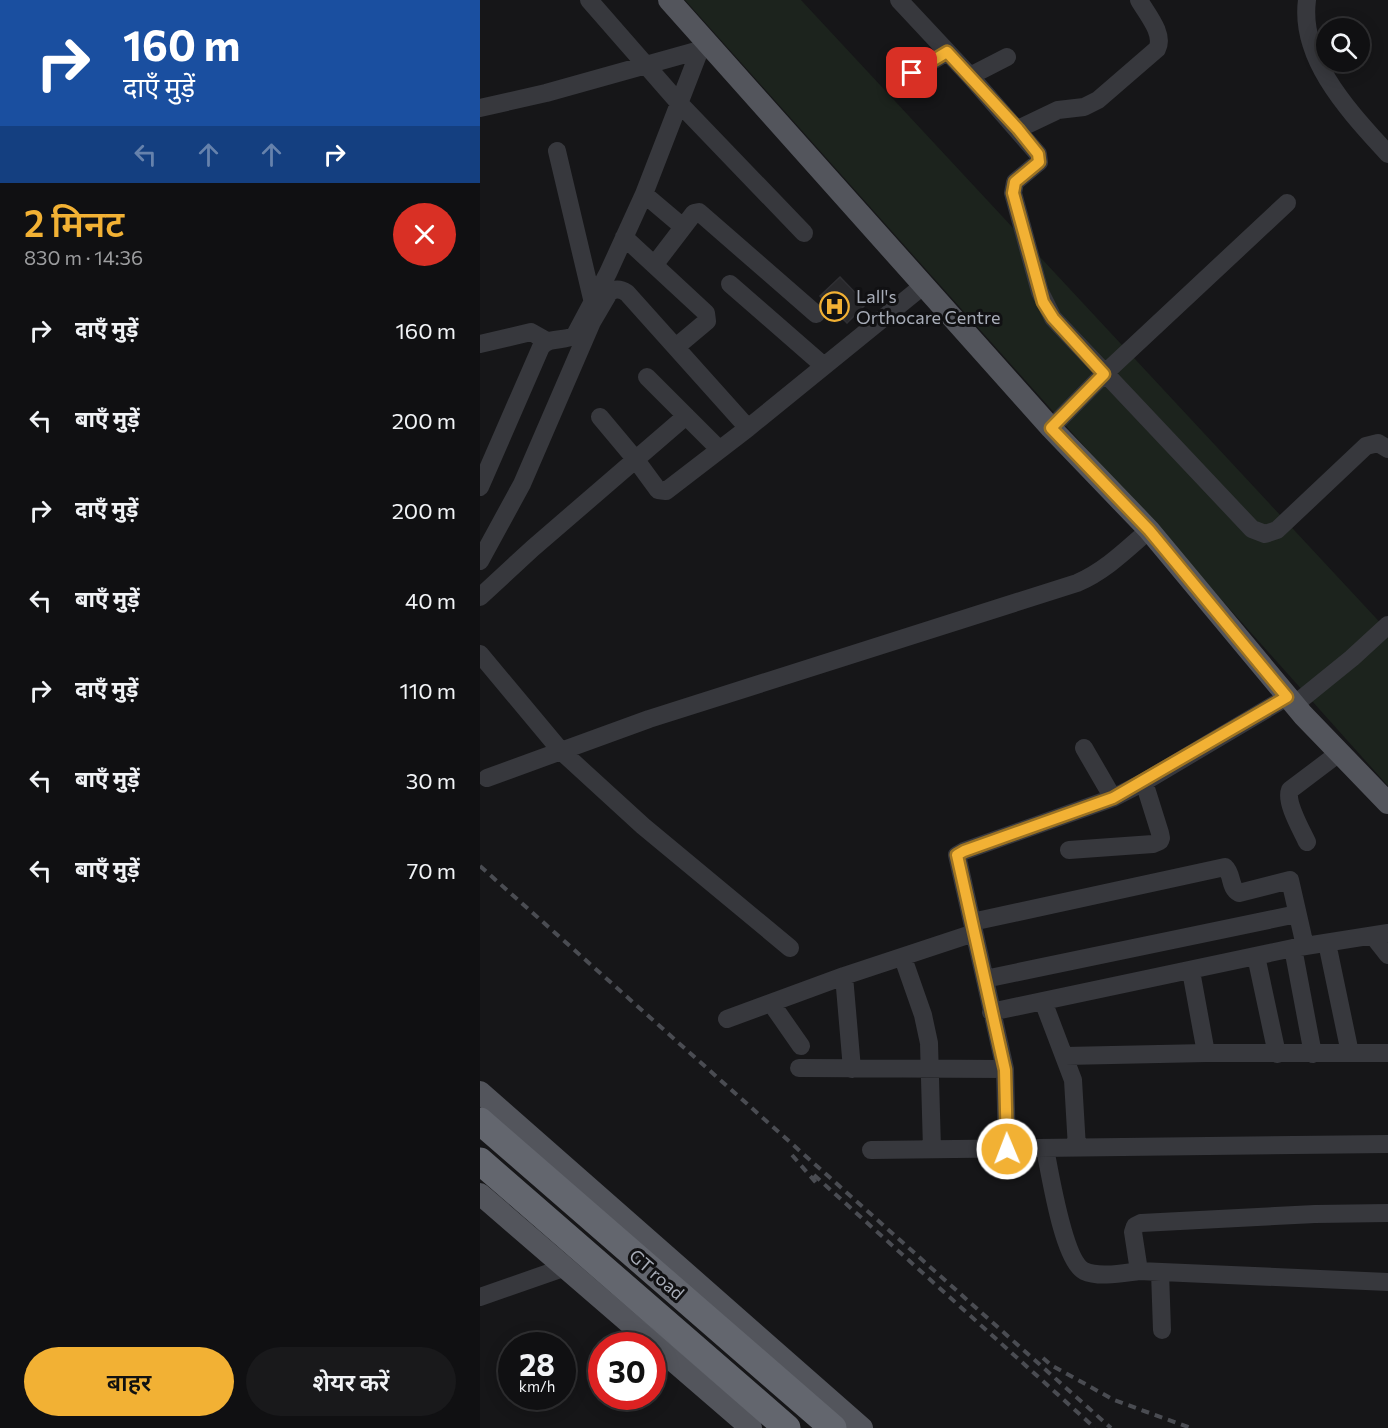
<!DOCTYPE html>
<html lang="hi">
<head>
<meta charset="utf-8">
<style>
	:root { --surface:#101012; --page:#19191b; --text:#f1f3f6; --muted:#9c9d9f; --line:#303032; --accent:#f2b134 }
	body { margin:0; font-family:Commissioner,"Noto Sans Devanagari",sans-serif; background:var(--page); color:var(--text); height:100vh; display:flex; flex-direction:column; font-size:22px; white-space:nowrap }
	* { box-sizing:border-box; margin:0 }
	p { font-size:20px; color:var(--muted) }
	.icon { flex:none; width:33px; height:33px; fill:none; stroke:currentColor; stroke-width:2; stroke-linecap:round; stroke-linejoin:round }
	.map { position:relative; flex:1; overflow:hidden }
	.side { display:flex; flex-direction:column; background:var(--surface); width:480px }
	.side>* { flex:none }
	.top-card { background:#1a4fa0; color:#fff; overflow:hidden }
	.fabs { position:absolute; left:836px; top:18px; display:grid; gap:12px }
	.fabs a { display:grid; place-items:center; width:54px; height:54px; border-radius:50%; background:var(--surface); box-shadow:0 3px 15px #0003,0 0 0 2px var(--line); font-size:30px }
	.speed { position:absolute; left:18px; top:1332px; display:flex; gap:12px; font-size:30px; font-weight:700; text-align:center }
	.speed>* { display:grid; place-content:center; width:78px; height:78px; border-radius:50%; background:var(--surface); box-shadow:0 3px 15px #0003,0 0 0 2px var(--line); line-height:1 }
	.speed small { font-size:15px; font-weight:400 }
	.speed .limit { border:9px solid #d22; background:#fff; color:#111 }
	.pin { position:absolute; display:grid; place-items:center; width:51px; height:51px; color:#fff; margin:-26px; border-radius:12px; box-shadow:0 3px 9px #0006 }
	.me { position:absolute; width:66px; margin:-33px; rotate:359deg; stroke-linejoin:round; filter:drop-shadow(0 0 4px #0008) }
	.turn { display:flex; align-items:center; gap:21px; height:126px; padding:0 24px; font-size:27px }
	.turn .icon { width:78px; height:78px; stroke-width:2.5 }
	.turn b { display:block; font-size:42px; line-height:51px }
	.lanes { display:flex; align-items:center; height:57px; padding:0 24px; background:#0003; justify-content:center; gap:30px; direction:ltr }
	.lanes .off { opacity:.35 }
	.round { display:grid; place-items:center; flex:none; width:63px; height:63px; border-radius:32px; background:var(--page) }
	.headline { display:flex; align-items:center; justify-content:space-between; height:102px; padding:0 24px }
	h1 { font-size:36px; font-weight:600; line-height:45px; color:var(--accent) }
	.action { display:flex; gap:12px; margin-top:auto; padding:12px 24px }
	.action a { flex:1; height:69px; border-radius:36px; background:var(--accent); color:#111; font-size:24px; font-weight:600; line-height:69px; text-align:center }
	.action a+a { background:var(--page); color:var(--text) }
	ul { padding:0; list-style:none }
	li { display:flex; align-items:center; gap:18px; height:90px; padding:0 24px }
	li div { flex:1 }
	li b { display:block; font-size:22px }
	li em { font-style:normal }
	main { display:flex; flex:1; min-height:0 }
	.map>svg:first-child { display:block }
	.green { fill:#1c231d }
	.building { fill:#29292c; stroke:#303034; stroke-width:1.5 }
	.lines { fill:none; stroke-linecap:round; stroke-linejoin:round }
	.minor { stroke:#37383d; stroke-width:18 }
	.major { stroke:#53555c; stroke-width:22 }
	.highway { stroke:#63666e; stroke-width:27 }
	.rail { stroke:#4a4c52; stroke-width:4; stroke-dasharray:8 6; stroke-linecap:butt }
	.route-casing { stroke:#9d7322; stroke-width:15 }
	.route { stroke:#f2b134; stroke-width:10 }
	.labels { text-anchor:middle; dominant-baseline:central; stroke-width:6; stroke-linejoin:round; paint-order:stroke }
	.poi-label { font-size:18px; fill:#a8adb8; stroke:#111113; text-anchor:start }
	.street-label { font-size:18px; fill:#a8adb8; stroke:#111113 }
</style>
</head>
<body>
<main>
<section class="side">
<div class="top-card">
<div class="turn"><svg class="icon" aria-label="right" viewBox="0 0 24 24"><path d="M7 20v-9h11M14 6l5 5-5 5"/></svg><div><b>160 m</b>दाएँ मुड़ें</div></div>
<div class="lanes"><svg class="icon off" aria-label="left" viewBox="0 0 24 24"><path d="M17 20v-9H6M10 6l-5 5 5 5"/></svg><svg class="icon off" aria-label="ahead" viewBox="0 0 24 24"><path d="M12 20V5M6 11l6-6 6 6"/></svg><svg class="icon off" aria-label="ahead" viewBox="0 0 24 24"><path d="M12 20V5M6 11l6-6 6 6"/></svg><svg class="icon" aria-label="right" viewBox="0 0 24 24"><path d="M7 20v-9h11M14 6l5 5-5 5"/></svg></div>
</div>
<div class="headline"><div><h1>2 मिनट</h1><p>830 m · 14:36</p></div><a class="round" style="background:#d93025;color:#fff"><svg class="icon" aria-label="close" viewBox="0 0 24 24"><path d="M6 6l12 12M18 6L6 18"/></svg></a></div>
<ul>
<li><svg class="icon" aria-label="right" viewBox="0 0 24 24"><path d="M7 20v-9h11M14 6l5 5-5 5"/></svg><div><b>दाएँ मुड़ें</b></div><em>160 m</em></li>
<li><svg class="icon" aria-label="left" viewBox="0 0 24 24"><path d="M17 20v-9H6M10 6l-5 5 5 5"/></svg><div><b>बाएँ मुड़ें</b></div><em>200 m</em></li>
<li><svg class="icon" aria-label="right" viewBox="0 0 24 24"><path d="M7 20v-9h11M14 6l5 5-5 5"/></svg><div><b>दाएँ मुड़ें</b></div><em>200 m</em></li>
<li><svg class="icon" aria-label="left" viewBox="0 0 24 24"><path d="M17 20v-9H6M10 6l-5 5 5 5"/></svg><div><b>बाएँ मुड़ें</b></div><em>40 m</em></li>
<li><svg class="icon" aria-label="right" viewBox="0 0 24 24"><path d="M7 20v-9h11M14 6l5 5-5 5"/></svg><div><b>दाएँ मुड़ें</b></div><em>110 m</em></li>
<li><svg class="icon" aria-label="left" viewBox="0 0 24 24"><path d="M17 20v-9H6M10 6l-5 5 5 5"/></svg><div><b>बाएँ मुड़ें</b></div><em>30 m</em></li>
<li><svg class="icon" aria-label="left" viewBox="0 0 24 24"><path d="M17 20v-9H6M10 6l-5 5 5 5"/></svg><div><b>बाएँ मुड़ें</b></div><em>70 m</em></li>
</ul>
<div class="action"><a>बाहर</a><a>शेयर करें</a></div>
</section>
<div class="map">
<svg width="908" height="1428" viewBox="0 0 908 1428">
	<rect width="100%" height="100%" fill="#161618"/>
	<path class="green" d="M205 0H321L908 631V786Z"/>
	<path class="building" d="M360 277 386 304 367 323 340 296Z"/>
	<g class="lines">
		<path class="minor" d="M109 0 199 103 324 233
			M419 0 490 76 558 154 559 162 535 182 533 193 560 292 573 318 772 529 785 534 797 530 886 446 898 443 908 449
			M827 0C819 60 871 113 908 154
			M432 73 467 52
			M490 76 527 57
			M0 108 66 93 227 48
			M538 129 578 110 604 107 618 100 677 49C685 34 666 13 659 0
			M77 151 113 303
			M164 194 203 227
			M144 237 226 313 227 321 196 347
			M175 264 214 213 219 212 336 314
			M250 284 344 366
			M0 344 51 332 67 341
			M167 377 239 449
			M120 417 156 460 178 490 186 491 268 428 444 285
			M571 428 624 374 807 203
			M0 487 61 347C70 336 84 342 95 335L128 273 164 194 219 52
			M0 561 42 484 112 322 129 293C135 288 141 289 147 293L268 428
			M0 597 53 548 206 416
			M0 654 81 751 163 826 310 948
			M814 705 872 658 908 625
			M604 748 633 798
			M7 778 169 719 597 583C625 571 646 550 669 530
			M827 842C821 829 805 802 810 790L859 753
			M589 850 673 844 680 841 681 838 680 833 664 782 807 697
			M492 922 745 867C753 874 749 888 759 893L810 880 825 946
			M893 936 908 955
			M847 943 870 1053
			M813 948 833 1054
			M776 956 797 1054
			M423 958 443 1015 449 1043 452 1149
			M711 971 726 1053
			M364 976 372 1069
			M505 979 817 914
			M563 1001 593 1080 597 1148
			M291 1003 321 1046
			M511 1012 813 948 908 933
			M247 1019 364 976 494 933
			M585 1056 726 1053H908
			M319 1068 525 1069
			M527 1149 525 1069 477 855 484 851 633 798 664 782
			M565 1149C570 1172 583 1260 604 1271 619 1278 643 1273 659 1271L908 1282
			M391 1150 908 1144
			M659 1271 653 1232 655 1226 661 1223 835 1214 908 1213
			M680 1272 682 1330
			M0 1297 86 1267"/>
		<path class="major" d="M189 0 571 428 669 530 823 715 908 803
			M0 1092 382 1428
			M0 1194 271 1428"/>
		<path class="highway" d="M0 1121 353 1428
			M0 1161 307 1428"/>
		<path class="rail" d="M0 866 631 1428
			M312 1155 338 1185
			M334 1175 615 1428
			M563 1358 571 1365 634 1400 711 1428"/>
	</g>
	<g class="lines">
		<defs>
			<path id="route" d="M432 73 467 52 538 129 558 154 559 162 535 182 533 193 563 302 573 318 624 374 571 428 669 530 807 697 633 798 484 851 477 855 525 1070 527 1149"/>
		</defs>
		<use href="#route" class="route-casing"/>
		<use href="#route" class="route"/>
	</g>
	<defs>
		<symbol id="hospital-ring" viewBox="-11 -11 22 22"><circle r="9.5" fill="#111113" stroke="#f2b134" stroke-width="1.5"/><path d="M-5-5h3v3.5h4V-5h3V5h-3V1.5h-4V5h-3Z" fill="#f2b134"/></symbol>
	</defs>
	<g fill-rule="evenodd">
		<use href="#hospital-ring" x="338" y="290" width="33" height="33"/>
	</g>
	<g class="labels">
		<g class="poi-label">
			<text x="376" y="296">Lall's<tspan x="376" dy="21">Orthocare Centre</tspan></text>
		</g>
		<g class="street-label">
			<text transform="translate(177 1274) rotate(41)">GT road</text>
		</g>
	</g>
</svg>
<div class="fabs">
<a><svg class="icon" aria-label="search" viewBox="0 0 24 24"><circle cx="10" cy="10" r="6"/><path d="M15 15l6 6"/></svg></a>
</div>
<div class="speed"><div>28<small>km/h</small></div><div class="limit">30</div></div>
<div class="pin" style="left:432px;top:73px;background:#d93025"><svg class="icon" aria-label="arrive" viewBox="0 0 24 24"><path d="M6 21V4h12l-3 4 3 4H6"/></svg></div>
<svg class="me" style="left:527px;top:1149px" viewBox="-20 -20 40 40"><circle r="17" fill="#f2b134" stroke="#fff" stroke-width="3"/><path d="M0-11L8 9 0 5-8 9z" fill="#fff"/></svg>
</div>
</main>
</body>
</html>
